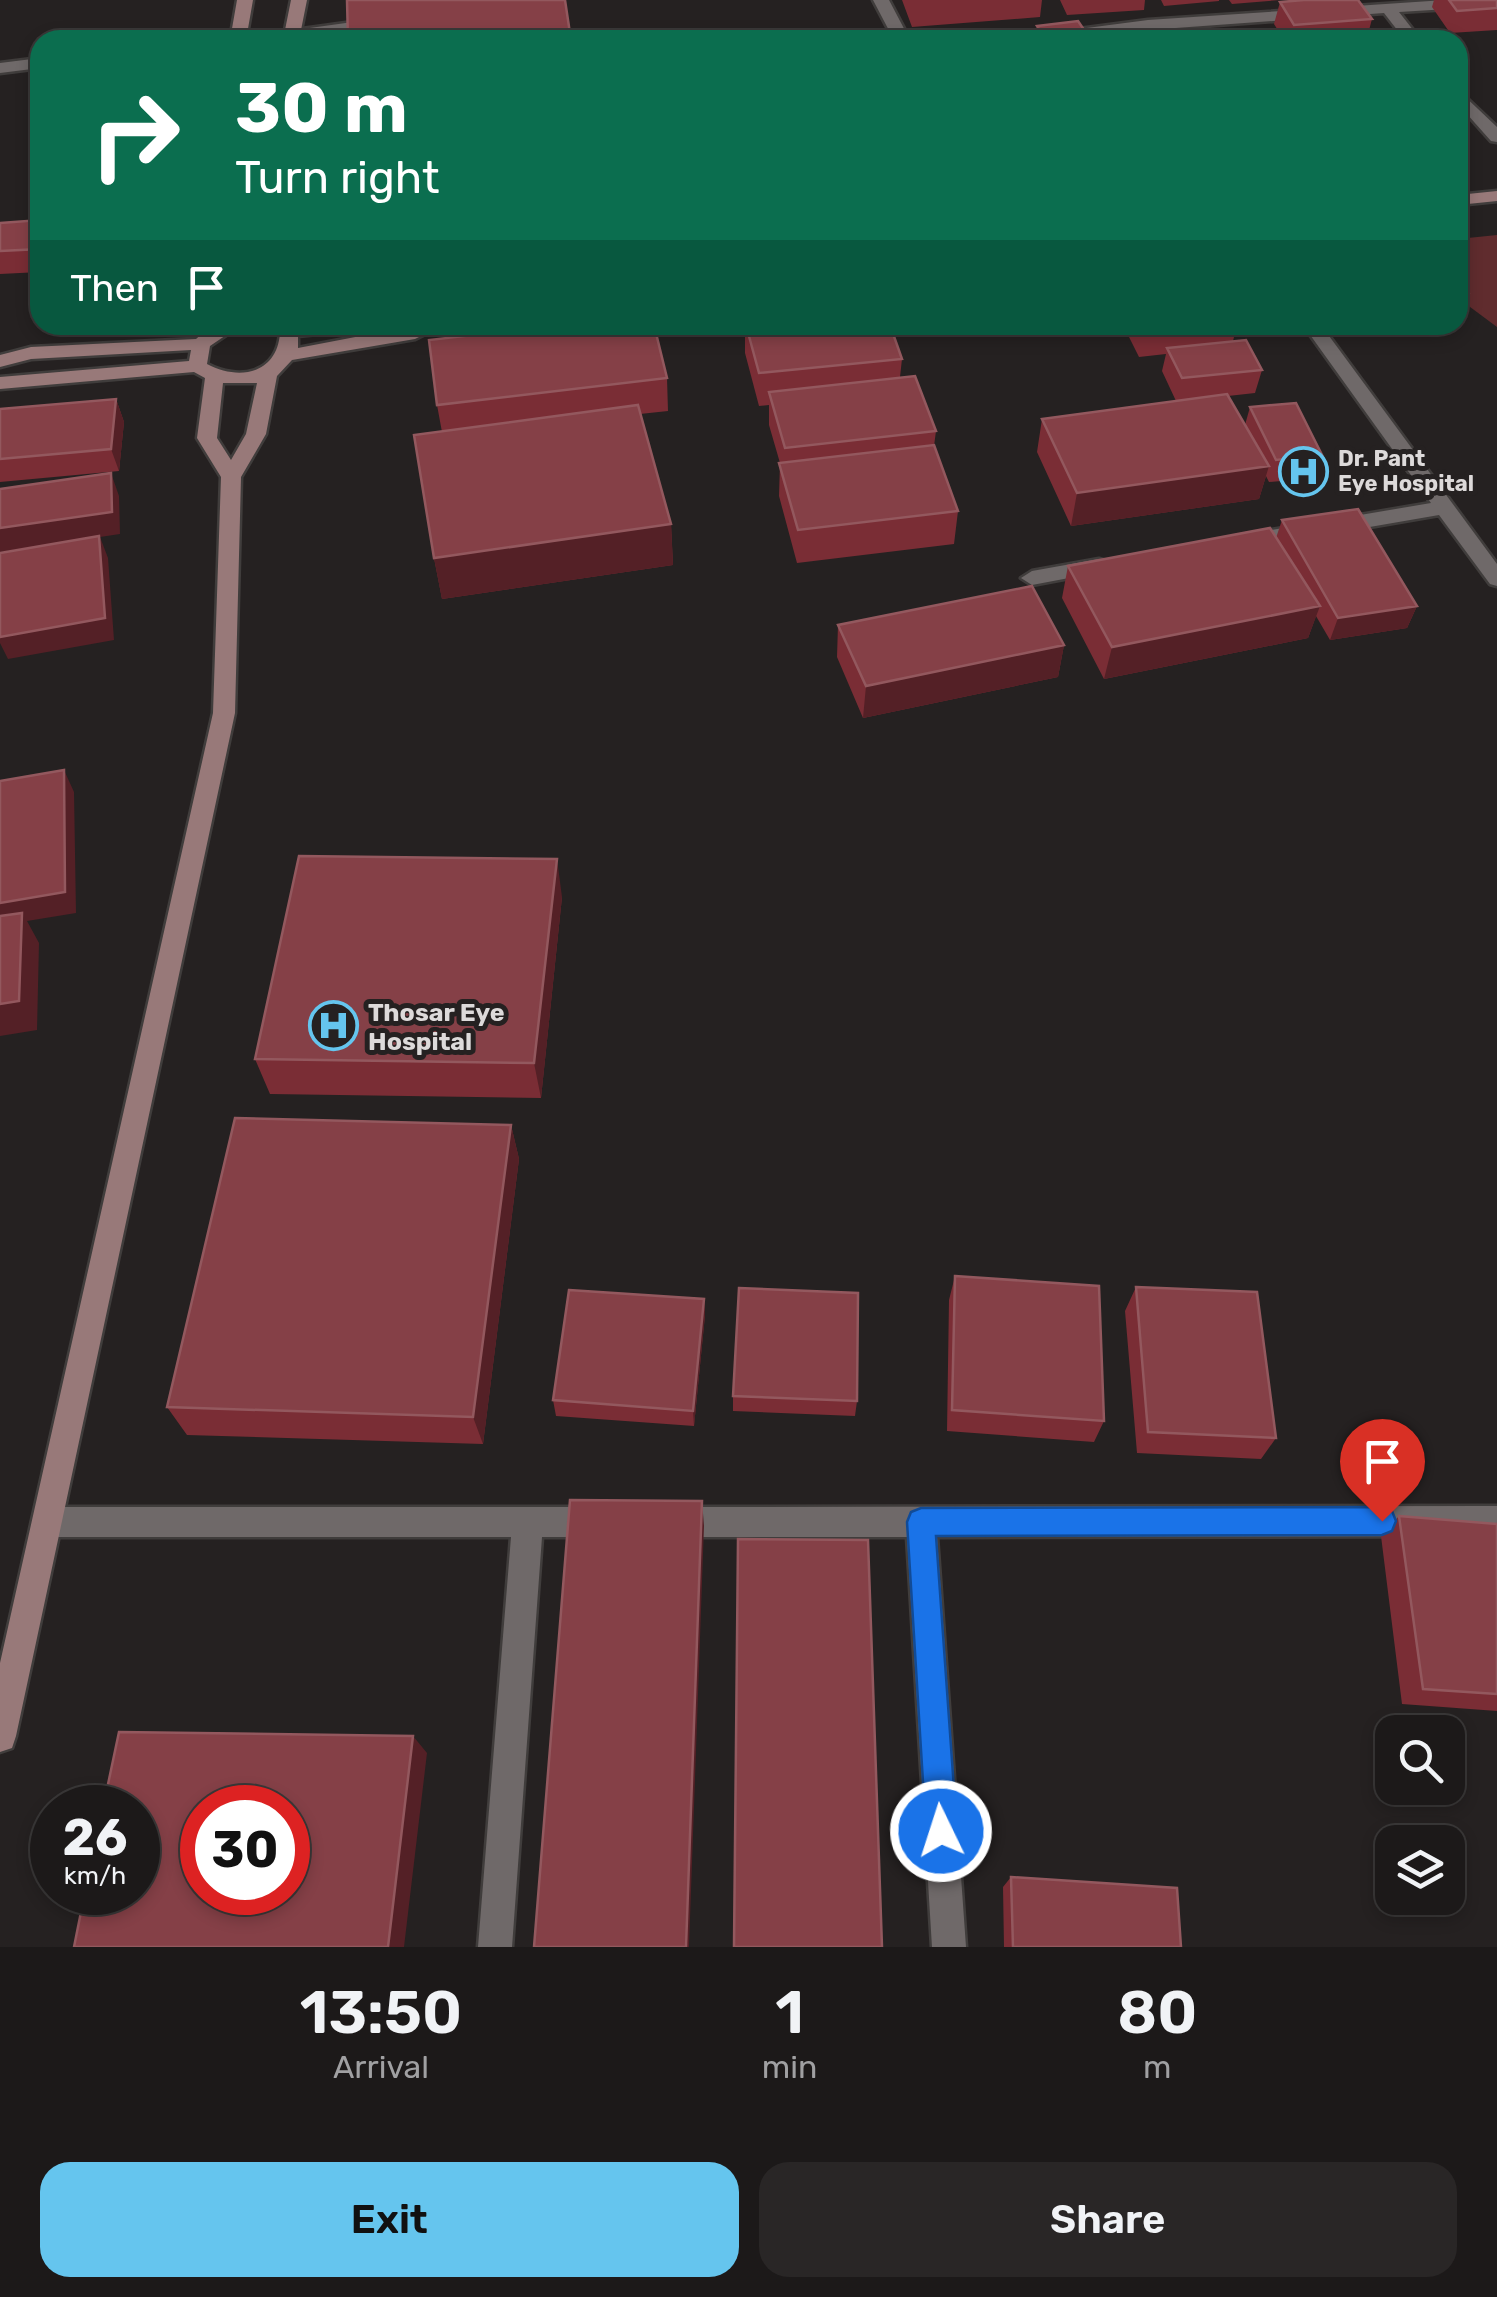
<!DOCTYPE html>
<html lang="en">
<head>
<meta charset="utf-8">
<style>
	:root { --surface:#1c1919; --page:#292626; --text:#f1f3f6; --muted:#a0a0a2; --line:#3a3838; --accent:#65c5ee }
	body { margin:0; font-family:Rubik,sans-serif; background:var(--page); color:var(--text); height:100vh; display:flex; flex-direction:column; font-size:38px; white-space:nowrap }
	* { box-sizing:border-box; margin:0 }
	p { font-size:32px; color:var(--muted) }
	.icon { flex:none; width:55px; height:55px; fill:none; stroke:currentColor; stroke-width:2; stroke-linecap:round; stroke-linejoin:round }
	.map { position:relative; height:1947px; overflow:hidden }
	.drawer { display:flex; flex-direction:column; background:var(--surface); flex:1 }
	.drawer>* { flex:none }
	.top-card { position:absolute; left:30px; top:30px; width:1438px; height:305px; border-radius:30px; box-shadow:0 5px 15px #0003,0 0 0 2px var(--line); background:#0b6e4f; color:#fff; overflow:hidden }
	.fabs { position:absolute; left:1375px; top:1715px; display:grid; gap:20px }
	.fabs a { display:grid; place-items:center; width:90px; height:90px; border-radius:20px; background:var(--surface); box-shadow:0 5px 15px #0003,0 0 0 2px var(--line); font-size:50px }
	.speed { position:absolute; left:30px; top:1785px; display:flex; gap:20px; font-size:50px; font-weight:700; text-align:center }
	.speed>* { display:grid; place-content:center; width:130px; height:130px; border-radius:50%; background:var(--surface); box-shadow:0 5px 15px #0003,0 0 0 2px var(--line); line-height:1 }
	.speed small { font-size:25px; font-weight:400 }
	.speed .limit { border:15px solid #d22; background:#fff; color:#111 }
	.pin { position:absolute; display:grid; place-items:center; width:85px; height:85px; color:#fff; margin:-102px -42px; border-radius:50% 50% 50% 0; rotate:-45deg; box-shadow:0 0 10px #0007 }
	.pin .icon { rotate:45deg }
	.me { position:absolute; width:110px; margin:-55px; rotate:356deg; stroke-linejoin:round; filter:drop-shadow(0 0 8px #0008) }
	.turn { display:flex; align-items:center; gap:35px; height:210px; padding:0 40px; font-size:45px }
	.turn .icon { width:130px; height:130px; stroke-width:2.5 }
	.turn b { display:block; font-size:70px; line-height:85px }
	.then { display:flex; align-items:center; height:95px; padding:0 40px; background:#0003; gap:20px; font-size:38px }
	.eta { display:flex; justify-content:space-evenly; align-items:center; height:170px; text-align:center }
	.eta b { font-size:60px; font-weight:600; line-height:70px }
	.action { display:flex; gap:20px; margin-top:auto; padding:20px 40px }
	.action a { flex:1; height:115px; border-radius:30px; background:var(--accent); color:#111; font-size:40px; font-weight:600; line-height:115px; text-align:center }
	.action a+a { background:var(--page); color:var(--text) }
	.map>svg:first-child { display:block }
	.green { fill:#602c2e }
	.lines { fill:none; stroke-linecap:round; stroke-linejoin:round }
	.street-casing { stroke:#403d3c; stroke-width:5 }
	.secondary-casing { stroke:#403d3c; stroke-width:5 }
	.street { fill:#6f6969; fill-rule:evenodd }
	.secondary { fill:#987979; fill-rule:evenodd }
	.wall { fill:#7a2d35 }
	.shaded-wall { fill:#542026 }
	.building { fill:#854047; stroke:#93585e; stroke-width:2.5; fill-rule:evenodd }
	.route { fill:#1a73e8; stroke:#114b97; stroke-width:2.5 }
	.labels { text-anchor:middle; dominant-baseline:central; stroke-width:10; stroke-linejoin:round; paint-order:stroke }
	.far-poi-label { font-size:22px; font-weight:bold; fill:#dddada; stroke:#252121; text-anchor:start }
	.poi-label { font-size:25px; font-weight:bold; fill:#dddada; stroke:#252121; text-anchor:start }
</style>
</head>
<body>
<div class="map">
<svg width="1497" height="1947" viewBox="0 0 1497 1947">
	<rect width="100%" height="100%" fill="#252121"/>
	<path class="green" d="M1497 235V327L1458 298V239Z"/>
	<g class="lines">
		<defs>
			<path id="street" d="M873 0H889L910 40H894Z
				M1445 0H1497V6L1399 12 1421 40H1405L1384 13 1148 30 1069 40H1025L1033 35 1148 20Z
				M382 18 390 23 387 26 293 40H251L259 35Z
				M40 58V68L0 73V63Z
				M1458 90 1497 127V142L1491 141 1458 104Z
				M1303 325H1321L1497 564V586L1490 584 1439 515 1242 549 1235 547 1232 542 1235 537 1242 535 1431 503Z
				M1099 559 1106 561 1109 566 1106 571 1032 585 1021 578 1032 571Z
				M1497 1506V1536L937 1537 966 1947H932L907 1537H672L661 1533 657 1522 661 1511 672 1507Z
				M47 1507H602L613 1511 617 1522 613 1533 602 1537H542L512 1947H478L511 1537H47L36 1533 32 1522 36 1511Z"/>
			<path id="secondary" d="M237 0H253L246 40H230Z
				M291 0H307L299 40H283Z
				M1497 191V201L1458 205V195Z
				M212 325H241L210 346 207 364C239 381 277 374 280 333L270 325H355L346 331 298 336V348L418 325H443L415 339 292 360 277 376 266 434 241 477 235 713 16 1736 12 1748 0 1752V1663L213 713 221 477 197 438 205 378 194 372 0 389V377L189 361 191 350 31 359 0 367V355L31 347 196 339ZM223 383H257L246 434 231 460 217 438Z"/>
		</defs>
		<use href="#street" class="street-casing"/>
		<use href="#secondary" class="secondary-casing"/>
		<use href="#street" class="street"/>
		<use href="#secondary" class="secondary"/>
	</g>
	<path class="wall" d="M902 0H1042L1040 17 912 27Z
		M1060 0H1145L1144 10 1067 15Z
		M1161 0H1219V1L1164 6Z
		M1229 0H1280L1232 4Z
		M1434 0H1497V30L1450 33 1432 7Z
		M1280 2 1372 19 1368 34 1394 40H1284L1274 24Z
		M1037 26 1091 40H1035Z
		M40 220V272L0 274V223Z
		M745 325H890L902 359 900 377 936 431 934 446 958 511 954 544 797 563 779 496 780 463 769 425V405L759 406 745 353Z
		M1123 325H1237L1233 341 1262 370 1255 393 1228 396 1245 425 1250 407 1322 455 1315 478 1269 482 1266 476 1259 499 1071 526 1037 452 1042 419 1176 401 1162 371 1166 354 1139 357Z
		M1400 325H1430L1407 332Z
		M667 378 668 411 640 414 671 524 673 565 442 599 434 558 442 432 437 405Z
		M116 399 124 422 119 471 0 482V409Z
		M1282 520 1417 606 1407 628 1330 640 1316 616 1308 638 1104 679 1062 598 1068 566 1276 538Z
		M838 625 1064 645 1058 677 863 718 837 657Z
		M562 897 541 1098 270 1094 255 1059Z
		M511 1125 519 1159 483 1444 187 1435 167 1407Z
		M955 1276 1104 1421 1094 1442 947 1431 949 1300Z
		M1136 1287 1276 1438 1261 1459 1137 1453 1125 1311Z
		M704 1299 705 1315 694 1426 556 1416 553 1400Z
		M733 1396 857 1401 855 1416 733 1411Z
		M1399 1516 1497 1524V1711L1402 1704 1381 1536Z
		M1011 1877 1181 1947H1004L1003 1887Z"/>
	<path class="shaded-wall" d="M1468 293 1459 316H1458V296Z
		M1410 325H1430L1407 332Z
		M116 399 124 422 119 471 111 449Z
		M1269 466 1259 499 1071 526 1077 493Z
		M111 473 119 496 120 534 100 537 108 558 114 640 8 659 0 643V637L99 537 0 552V528Z
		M671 524 673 565 442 599 434 558Z
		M1320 606 1308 638 1104 679 1112 647Z
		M1417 606 1407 628 1330 640 1338 618Z
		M1064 645 1058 677 863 718 866 686Z
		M64 770 74 792 76 913 27 921 39 943 37 1030 0 1036V903Z
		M557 859 562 897 541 1098 534 1063Z
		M511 1125 519 1159 483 1444 473 1417Z
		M704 1299 705 1315 694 1426 693 1411Z
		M702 1501 704 1526 689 1947H686Z
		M413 1736 427 1753 404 1947H388Z"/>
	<path class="building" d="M347 0H565L571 40H348Z
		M1304 0H1358L1372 19 1294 25 1280 2Z
		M1449 0H1497V8L1457 11Z
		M1078 21 1091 40H1046L1037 26Z
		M1388 32 1394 40H1313L1312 38Z
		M40 220V249L0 251V223Z
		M1458 284 1468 293 1458 296Z
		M559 325H654L667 378 437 405 429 340Z
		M746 325H890L902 359 759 373Z
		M1140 325H1225L1144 334Z
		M1246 340 1262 370 1182 378 1167 348Z
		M915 376 936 431 785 448 769 392Z
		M1227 394 1269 466 1077 493 1042 419Z
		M116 399 111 449 0 459V409Z
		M1296 403 1322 455 1276 460 1250 407Z
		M638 405 671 524 434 558 414 435Z
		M934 445 958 511 798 530 779 463Z
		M111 473 112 512 0 528V489Z
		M1358 509 1417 606 1338 618 1282 520Z
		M1270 528 1320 606 1112 647 1068 566Z
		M99 536 105 618 0 637V553Z
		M1032 586 1064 645 866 686 838 625Z
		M64 770 65 892 0 903V781Z
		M299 856 557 859 534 1063 255 1059Z
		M22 913 19 1001 0 1004V916Z
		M235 1118 511 1125 473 1417 167 1407Z
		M955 1276 1099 1286 1104 1421 952 1410Z
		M1136 1287 1257 1292 1276 1438 1148 1432Z
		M739 1288 858 1293 857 1401 733 1396Z
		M569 1290 704 1299 693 1411 553 1400Z
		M570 1500 702 1501 686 1947H534Z
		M1399 1516 1497 1524V1694L1423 1689Z
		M738 1539 868 1540 882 1947H734Z
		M119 1732 413 1736 388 1947H74L85 1892H138V1808H103ZM202 1808H288V1892H202Z
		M1011 1877 1177 1888 1181 1947H1013Z"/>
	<path class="route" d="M1382 1507 1392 1511 1396 1521 1392 1531 1382 1535 936 1536 957 1831 952 1842 941 1847 930 1842 926 1831 907 1522 911 1512 921 1508Z"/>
	<defs>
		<symbol id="hospital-ring" viewBox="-11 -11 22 22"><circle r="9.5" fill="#252121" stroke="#65c5ee" stroke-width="1.5"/><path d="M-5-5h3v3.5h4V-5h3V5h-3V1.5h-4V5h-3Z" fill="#65c5ee"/></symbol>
	</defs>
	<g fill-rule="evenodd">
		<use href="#hospital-ring" x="1276" y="444" width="55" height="55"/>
		<use href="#hospital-ring" x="306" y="998" width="55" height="55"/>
	</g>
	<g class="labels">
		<g class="far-poi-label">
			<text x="1338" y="458">Dr. Pant<tspan x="1338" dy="25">Eye Hospital</tspan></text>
		</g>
		<g class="poi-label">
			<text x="368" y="1012">Thosar Eye<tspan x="368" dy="29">Hospital</tspan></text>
		</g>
	</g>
</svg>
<div class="fabs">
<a><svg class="icon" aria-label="search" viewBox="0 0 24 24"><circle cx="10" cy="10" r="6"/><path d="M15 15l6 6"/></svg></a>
<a><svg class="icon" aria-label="layers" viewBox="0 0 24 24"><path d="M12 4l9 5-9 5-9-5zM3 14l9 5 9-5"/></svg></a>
</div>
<div class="speed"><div>26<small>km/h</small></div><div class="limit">30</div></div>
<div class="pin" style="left:1382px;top:1521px;background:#d93025"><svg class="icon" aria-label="arrive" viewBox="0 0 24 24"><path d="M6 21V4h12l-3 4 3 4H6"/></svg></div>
<svg class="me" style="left:941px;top:1831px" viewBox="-20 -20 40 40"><circle r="17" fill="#1a73e8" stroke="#fff" stroke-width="3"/><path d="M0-11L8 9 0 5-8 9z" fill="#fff"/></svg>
<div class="top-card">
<div class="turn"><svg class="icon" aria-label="right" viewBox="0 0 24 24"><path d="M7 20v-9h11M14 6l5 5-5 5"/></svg><div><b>30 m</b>Turn right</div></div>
<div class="then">Then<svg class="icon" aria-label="arrive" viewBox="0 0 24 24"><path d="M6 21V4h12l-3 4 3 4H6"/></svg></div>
</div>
</div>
<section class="drawer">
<div class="eta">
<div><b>13:50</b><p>Arrival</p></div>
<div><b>1</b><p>min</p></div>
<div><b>80</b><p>m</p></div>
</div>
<div class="action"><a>Exit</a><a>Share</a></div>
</section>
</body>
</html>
